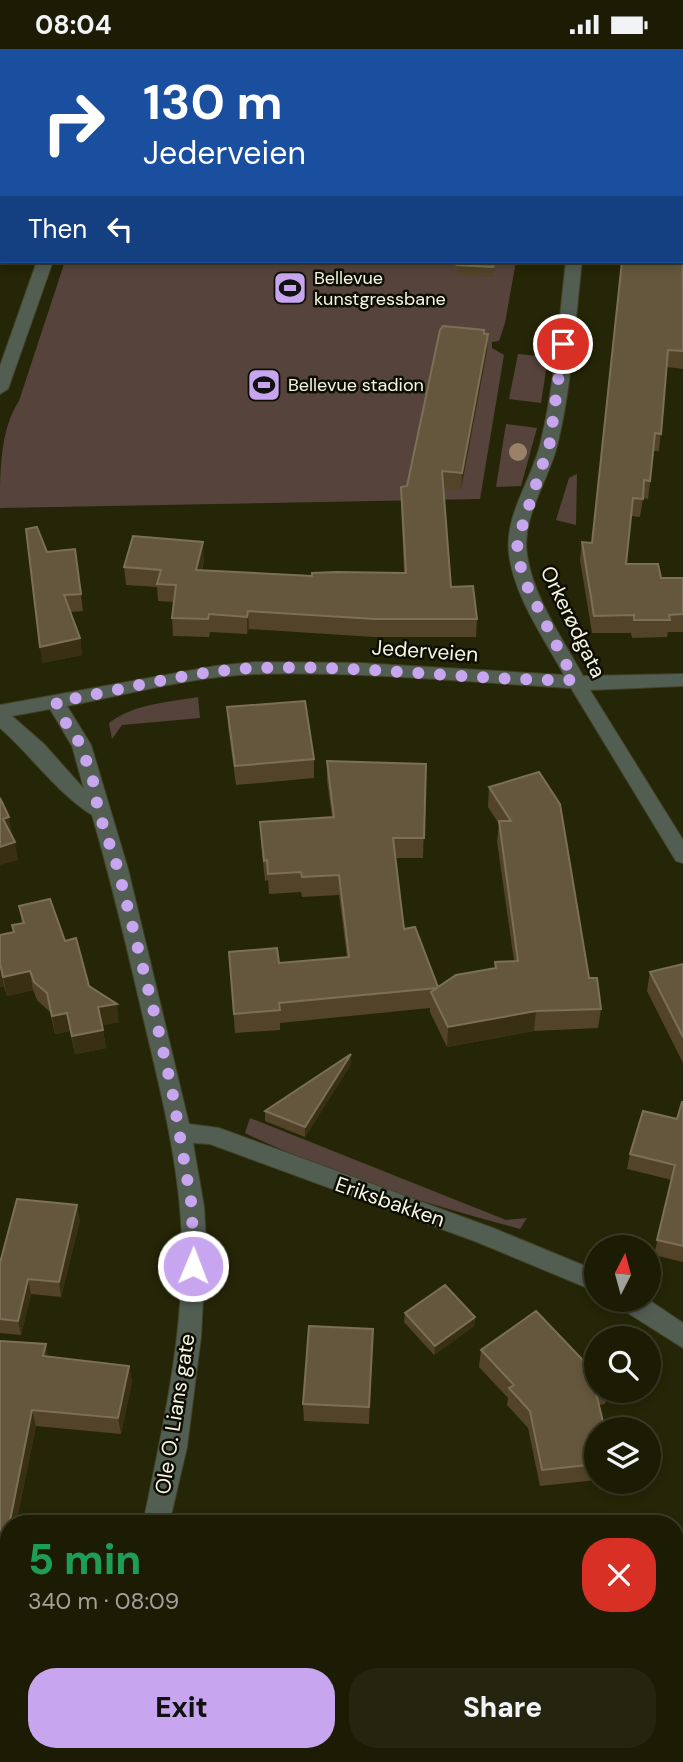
<!DOCTYPE html>
<html lang="en">
<head>
<meta charset="utf-8">
<style>
	:root { --surface:#1c1c05; --page:#25250f; --text:#f1f3f6; --muted:#a0a19a; --line:#3a3a27; --accent:#c7a6ef }
	body { margin:0; font-family:"DM Sans",sans-serif; background:var(--page); color:var(--text); height:100vh; display:flex; flex-direction:column; font-size:26px; white-space:nowrap }
	* { box-sizing:border-box; margin:0 }
	p { font-size:23px; color:var(--muted) }
	.icon { flex:none; width:38px; height:38px; fill:none; stroke:currentColor; stroke-width:2; stroke-linecap:round; stroke-linejoin:round }
	.map { position:relative; flex:1; overflow:hidden }
	.details { position:absolute; left:0px; top:1466px; width:684px; height:247px; display:flex; flex-direction:column; background:var(--surface); border-radius:28px 28px 0 0; box-shadow:0 4px 10px #0003,0 0 0 2px var(--line) }
	.details>* { flex:none }
	.top-card { position:absolute; left:0px; top:0px; width:684px; height:214px; box-shadow:0 4px 10px #0003,0 0 0 2px var(--line); background:#1a4fa0; color:#fff; overflow:hidden }
	.needle { width:46px; rotate:6deg }
	.buttons { position:absolute; left:584px; top:1186px; display:grid; gap:14px }
	.buttons a { display:grid; place-items:center; width:77px; height:77px; border-radius:50%; background:var(--surface); box-shadow:0 4px 10px #0003,0 0 0 2px var(--line); font-size:35px }
	.pin { position:absolute; display:grid; place-items:center; width:60px; height:60px; color:#fff; margin:-30px; border:4px solid #fff; border-radius:50%; box-shadow:0 2px 7px #0007 }
	.me { position:absolute; width:77px; margin:-38px; rotate:1deg; stroke-linejoin:round; filter:drop-shadow(0 0 5px #0008) }
	.turn { display:flex; align-items:center; gap:24px; height:147px; padding:0 28px; font-size:32px }
	.turn .icon { width:91px; height:91px; stroke-width:2.5 }
	.turn b { display:block; font-size:49px; line-height:60px }
	.then { display:flex; align-items:center; height:66px; padding:0 28px; background:#0003; gap:14px; font-size:26px }
	.round { display:grid; place-items:center; flex:none; width:74px; height:74px; border-radius:28px; background:var(--page) }
	.head { display:flex; align-items:center; justify-content:space-between; height:119px; padding:0 28px }
	h1 { font-size:42px; font-weight:800; line-height:52px; color:#1e9e55 }
	.primary-button { display:flex; gap:14px; margin-top:auto; padding:14px 28px }
	.primary-button a { flex:1; height:80px; border-radius:28px; background:var(--accent); color:#111; font-size:28px; font-weight:800; line-height:80px; text-align:center }
	.primary-button a+a { background:var(--page); color:var(--text) }
	.status { display:flex; justify-content:space-between; align-items:center; height:49px; padding:0 35px; background:var(--surface); direction:ltr }
	.status svg { height:19px; fill:currentColor }
	.map>svg:first-child { display:block }
	.green { fill:#56443c }
	.lines { fill:none; stroke-linecap:round; stroke-linejoin:round }
	.minor-casing { stroke:#424326; stroke-width:2 }
	.minor { fill:#535e53; fill-rule:evenodd }
	.tree { fill:#9a8167 }
	.wall { fill:#534429 }
	.shaded-wall { fill:#393013 }
	.building { fill:#65573d; stroke:#7b7057; stroke-width:2 }
	.route { stroke:#c7a6ef; stroke-width:12; stroke-dasharray:0 21.6 }
	.labels { text-anchor:middle; dominant-baseline:central; stroke-width:5; stroke-linejoin:round; paint-order:stroke }
	.far-poi-label { font-size:18px; fill:#f5f7e4; stroke:#0e0e04; text-anchor:start }
	.street-label { font-size:21px; fill:#f5f7e4; stroke:#0e0e04 }
</style>
</head>
<body>
<div class="status"><b>08:04</b><svg viewBox="0 0 49 12"><path d="M0 12V9h3v3zM5 12V6h3v6zM10 12V3h3v9zM15 12V0h3v12zM26 1h20v11H26zM47 4h2v5h-2z"/></svg></div>
<div class="map">
<svg width="683" height="1713" viewBox="0 0 683 1713">
	<rect width="100%" height="100%" fill="#252607"/>
	<path class="green" d="M65 212H516L505 274 499 292 492 293V299L504 306 480 450 0 459C0 424 0 380 19 352Z
		M518 305 548 308 541 354 509 350Z
		M506 375 537 379 521 437 496 438Z
		M577 425 576 476 556 471 569 429Z
		M198 648 200 669 122 676 112 690 109 674C133 655 169 653 198 648Z
		M250 1069 506 1171 527 1169 520 1180C426 1155 332 1126 245 1084Z"/>
	<g class="lines">
		<defs>
			<path id="minor" d="M164 0H178L163 2Z
				M559 0H573L558 2Z
				M0 13H2V21H0Z
				M37 212H53L8 340 0 345V317Z
				M566 212H582C575 272 572 334 558 393 550 430 521 467 527 506 533 548 563 590 583 627L683 625V637L590 641 683 791V814L676 812 571 639C466 633 361 622 257 625 194 627 129 645 67 657L91 696 128 820 189 1075 219 1079 493 1179 597 1222V1243L477 1193 210 1095 193 1094 204 1158 206 1194 201 1287 187 1398 169 1475H143C162 1382 184 1288 182 1192 180 1118 161 1043 144 972 128 903 112 834 92 766 56 743 32 707 0 679V656L215 617 255 613 360 614 564 626C544 589 514 547 509 505 504 466 533 429 541 392 555 333 559 272 566 212ZM50 660 72 697 84 740 44 695 12 667Z
				M617 1251H649L683 1274V1299L620 1259Z
				M81 1704H109L107 1713H79Z"/>
		</defs>
		<use href="#minor" class="minor-casing"/>
		<use href="#minor" class="minor"/>
	</g>
	<circle class="tree" cx="518" cy="403" r="9"/>
	<path class="wall" d="M395 0H510V2H395Z
		M683 0V320L667 318 659 402H654L648 450 643 449 640 468 631 467 626 515 661 529H683V583H668L667 588 632 589 631 584H592L580 511 582 493 592 494 682 212Z
		M495 212 493 228 457 226V216Z
		M484 285 487 302 461 441 444 439 451 538 477 570 476 588H374L249 580 247 585 210 583 209 588 173 587 172 569 174 553 158 552 157 538 126 536 124 518 204 510 202 521 312 527 404 524 401 456V438L407 437Z
		M75 500 83 562 70 563 80 589 82 606 42 614 47 503Z
		M227 658 314 710V729L236 736 228 677Z
		M327 712 426 715 423 809H395L404 880 438 938 495 919V913L514 912 497 792 499 775 488 758 489 738 539 723 589 929 601 960 598 979 534 982 447 998 430 963V959L280 974V981L235 984 229 903 279 914 347 908 339 846 302 848 301 843 269 845 268 831 265 832 261 793 260 773 332 768 327 732Z
		M19 857 65 892 89 937 119 973 102 976 106 999 75 1005 70 982 55 985 50 963 37 951 33 941 7 947 4 937 0 938V886L14 884 22 874Z
		M683 915V1014L647 942 650 923Z
		M351 1005V1015L305 1088 265 1072V1062Z
		M683 1053V1213L654 1206 672 1131 627 1120 630 1105 677 1070Z
		M80 1171 61 1248 31 1245 21 1286 0 1284V1214Z
		M405 1264 475 1268 474 1277 434 1306 404 1273Z
		M373 1280 369 1375 304 1372 303 1355Z
		M0 1292 48 1308 129 1317 132 1333 121 1385 36 1377 16 1475H9L5 1532 0 1531Z
		M481 1301 597 1326V1342H608L605 1355 599 1356 597 1381V1431L540 1437 528 1379 507 1356 508 1349 479 1318Z
		M367 1704H499V1713H367Z"/>
	<path class="shaded-wall" d="M2 108V127L0 129V111Z
		M488 285 487 302 461 441 462 424Z
		M203 493 204 510 197 539 196 521Z
		M248 562 249 580 247 585V568Z
		M80 589 82 606 42 614 40 598Z
		M9 768 12 785 6 787 3 770Z
		M15 793 18 811 0 816V798Z
		M1 918 4 937 0 938V919Z
		M30 922 33 941 7 947 3 928Z
		M117 955 119 973 100 977 98 958Z
		M536 962 534 982 447 998 448 978Z
		M67 964 70 982 55 985 52 967Z
		M103 981 106 999 75 1005 72 987Z
		M351 1005V1015L305 1088V1078Z
		M77 1156 80 1171 61 1248 59 1233Z
		M28 1230 31 1245 21 1286 18 1272Z
		M475 1268 474 1277 434 1306 435 1297Z
		M46 1295 49 1312 43 1307Z
		M129 1317 132 1333 121 1385 118 1369Z
		M32 1361 36 1377 16 1475H9Z
		M9 1479V1514L5 1532 1 1517Z
		M259 1704H263L261 1713H257Z"/>
	<path class="building" d="M664 0H683V17L682 2H664Z
		M0 23H2V108L0 111Z
		M682 27 683 302 668 301 661 385 655 384 650 432 644 431 643 450 633 449 626 515H658L661 529H683V565L669 566 670 571H634V566L594 567 582 493 592 494 622 212H682Z
		M459 212H494L493 218 457 216Z
		M443 277 484 281V285H488L462 424 442 422 451 538 473 537 477 570H375L248 562 247 568 209 565 208 570 172 569 176 536 157 535 161 521 124 518 133 487 203 493 196 521 312 527V524L337 523 406 524 401 438 407 437 440 281Z
		M37 478 47 503 75 500 81 545 64 546 80 589 40 598 26 480Z
		M305 652 314 710 235 717 227 658Z
		M327 712 426 715 424 789H393L404 880 415 878 438 938 456 926 496 919 495 913 518 912 499 772H511L489 738 539 723 560 755 589 929H597L601 960 536 962 448 978 431 943 437 939 279 954 280 961 234 965 229 903 277 899 279 914 349 908 339 826 302 828 301 823 268 825 267 811 264 812 260 773 334 768Z
		M0 749 9 768 3 770 15 793 0 798Z
		M50 850 65 892 76 889 89 937 117 955 98 958 103 981 72 987 67 964 52 967 47 944 34 933 30 922 3 928 1 918 0 919V886L14 883 12 876 24 874 19 857Z
		M683 915V988L650 923Z
		M351 1005 305 1078 265 1062Z
		M682 1053H683V1197L657 1191 675 1116 630 1105 643 1062 677 1070Z
		M17 1150 77 1156 59 1233 28 1230 18 1272 0 1270V1214Z
		M445 1236 475 1268 435 1297 405 1264Z
		M536 1262 597 1326V1340H595L605 1381H597V1415L542 1421 530 1362 509 1339 514 1336 481 1301Z
		M309 1277 373 1280 369 1358 303 1355Z
		M0 1292 46 1295 43 1307 129 1317 118 1369 32 1361 1 1517H0Z
		M0 1704 27 1709 26 1713H0Z
		M162 1704H259L257 1713H160Z
		M450 1704H499V1713H450Z"/>
	<g class="lines">
		<path class="route" d="M193 1217 192 1158 172 1041 157 975 118 820 98 761 94 735 81 696 66 674 56 653C122 641 189 622 256 619 362 615 468 632 574 631L528 539 519 513 517 493 550 393 563 295"/>
	</g>
	<defs>
		<symbol id="stadium-square" viewBox="-11 -11 22 22"><rect x="-9" y="-9" width="18" height="18" rx="4" fill="#c7a6ef" stroke="#0e0e04"/><path d="M0-5a6.5 5 0 1 0 0 10a6.5 5 0 1 0 0-10ZM-3.5-1.8h7v3.6h-7Z" fill="#111"/></symbol>
	</defs>
	<g fill-rule="evenodd">
		<use href="#stadium-square" x="271" y="220" width="38" height="38"/>
		<use href="#stadium-square" x="245" y="317" width="38" height="38"/>
	</g>
	<g class="labels">
		<g class="far-poi-label">
			<text x="314" y="229">Bellevue<tspan x="314" dy="21">kunstgressbane</tspan></text>
			<text x="288" y="336">Bellevue stadion</text>
		</g>
		<g class="street-label">
			<text transform="translate(573 573) rotate(64)">Orkerødgata</text>
			<text transform="translate(425 602) rotate(4)">Jederveien</text>
			<text transform="translate(390 1153) rotate(19)">Eriksbakken</text>
			<text transform="translate(175 1365) rotate(-81)">Ole O. Lians gate</text>
		</g>
	</g>
</svg>
<div class="buttons">
<a><svg class="needle" viewBox="-14 -14 28 28"><path d="M0-13l5 13h-10z" fill="#e53935"/><path d="M0 13l5-13h-10z" fill="#a0a19a"/></svg></a>
<a><svg class="icon" aria-label="search" viewBox="0 0 24 24"><circle cx="10" cy="10" r="6"/><path d="M15 15l6 6"/></svg></a>
<a><svg class="icon" aria-label="layers" viewBox="0 0 24 24"><path d="M12 4l9 5-9 5-9-5zM3 14l9 5 9-5"/></svg></a>
</div>
<div class="pin" style="left:563px;top:295px;background:#d93025"><svg class="icon" aria-label="arrive" viewBox="0 0 24 24"><path d="M6 21V4h12l-3 4 3 4H6"/></svg></div>
<svg class="me" style="left:193px;top:1217px" viewBox="-20 -20 40 40"><circle r="17" fill="#c7a6ef" stroke="#fff" stroke-width="3"/><path d="M0-11L8 9 0 5-8 9z" fill="#fff"/></svg>
<div class="top-card">
<div class="turn"><svg class="icon" aria-label="right" viewBox="0 0 24 24"><path d="M7 20v-9h11M14 6l5 5-5 5"/></svg><div><b>130 m</b>Jederveien</div></div>
<div class="then">Then<svg class="icon" aria-label="left" viewBox="0 0 24 24"><path d="M17 20v-9H6M10 6l-5 5 5 5"/></svg></div>
</div>
<section class="details">
<div class="head"><div><h1>5 min</h1><p>340 m · 08:09</p></div><a class="round" style="background:#d93025;color:#fff"><svg class="icon" aria-label="close" viewBox="0 0 24 24"><path d="M6 6l12 12M18 6L6 18"/></svg></a></div>
<div class="primary-button"><a>Exit</a><a>Share</a></div>
</section>
</div>
</body>
</html>
